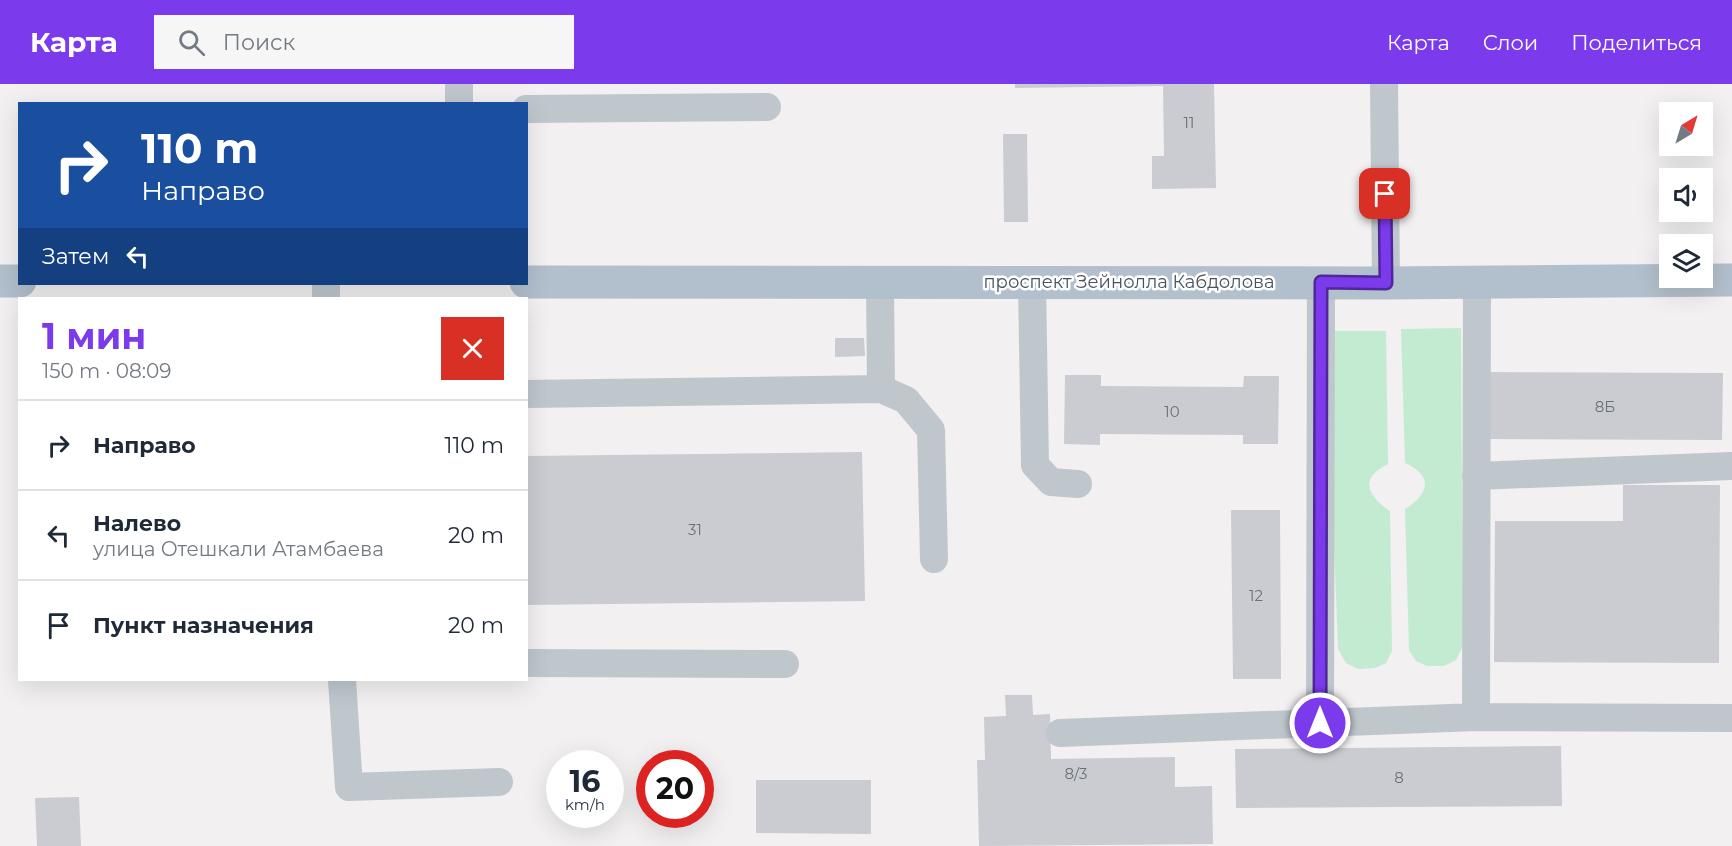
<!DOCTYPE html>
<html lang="ru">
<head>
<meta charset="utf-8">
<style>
	:root { --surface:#fff; --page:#f6f6f7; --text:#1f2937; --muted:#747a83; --line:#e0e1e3; --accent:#7c3aed }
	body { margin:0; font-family:Montserrat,sans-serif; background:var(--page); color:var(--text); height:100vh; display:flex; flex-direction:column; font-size:22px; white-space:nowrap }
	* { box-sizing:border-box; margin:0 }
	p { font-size:20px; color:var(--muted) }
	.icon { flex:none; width:33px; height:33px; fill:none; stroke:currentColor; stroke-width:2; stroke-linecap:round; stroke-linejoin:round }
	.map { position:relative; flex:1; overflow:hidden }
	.side { position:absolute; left:18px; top:213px; width:510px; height:384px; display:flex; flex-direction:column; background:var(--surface); border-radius:0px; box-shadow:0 6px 24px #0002 }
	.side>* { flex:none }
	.guide { position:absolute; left:18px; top:18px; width:510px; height:183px; border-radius:0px; box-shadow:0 6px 24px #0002; background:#1a4fa0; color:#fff; overflow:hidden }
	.needle { width:39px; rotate:38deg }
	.controls { position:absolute; left:1659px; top:18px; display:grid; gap:12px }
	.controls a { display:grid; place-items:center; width:54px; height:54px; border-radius:0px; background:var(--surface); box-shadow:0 6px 24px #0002; font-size:30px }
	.speed { position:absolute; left:546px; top:666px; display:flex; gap:12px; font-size:30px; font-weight:700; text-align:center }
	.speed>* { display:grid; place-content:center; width:78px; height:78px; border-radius:50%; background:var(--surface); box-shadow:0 6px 24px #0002; line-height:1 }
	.speed small { font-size:15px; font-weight:400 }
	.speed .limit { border:9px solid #d22; background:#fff; color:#111 }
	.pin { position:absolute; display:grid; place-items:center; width:51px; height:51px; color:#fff; margin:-26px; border-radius:12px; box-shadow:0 3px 9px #0006 }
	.me { position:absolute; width:66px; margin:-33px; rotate:0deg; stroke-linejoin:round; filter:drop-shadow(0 0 4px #0008) }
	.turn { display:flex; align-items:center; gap:21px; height:126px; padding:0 24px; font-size:27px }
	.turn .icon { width:78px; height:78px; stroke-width:2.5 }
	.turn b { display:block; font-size:42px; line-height:51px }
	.then { display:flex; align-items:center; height:57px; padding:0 24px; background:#0003; gap:12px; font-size:22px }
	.round { display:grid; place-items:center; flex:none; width:63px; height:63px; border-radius:0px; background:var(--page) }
	.overview { display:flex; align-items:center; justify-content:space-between; height:102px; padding:0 24px }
	h1 { font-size:36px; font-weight:700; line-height:45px; color:var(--accent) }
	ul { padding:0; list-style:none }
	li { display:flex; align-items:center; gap:18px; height:90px; padding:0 24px; border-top:2px solid var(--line) }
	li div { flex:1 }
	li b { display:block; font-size:22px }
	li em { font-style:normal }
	header { display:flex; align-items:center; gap:36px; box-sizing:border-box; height:84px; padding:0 30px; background:var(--accent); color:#fff }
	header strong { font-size:28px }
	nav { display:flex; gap:33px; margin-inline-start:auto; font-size:21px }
	.search { width:420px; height:54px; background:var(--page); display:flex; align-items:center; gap:15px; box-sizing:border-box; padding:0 21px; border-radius:0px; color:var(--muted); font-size:22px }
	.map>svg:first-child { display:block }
	.green { fill:#c3ebd2 }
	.building { fill:#caccd2 }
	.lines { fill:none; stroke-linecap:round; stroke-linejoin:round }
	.minor { stroke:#bfc7cd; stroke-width:28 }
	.major { stroke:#b2bfcc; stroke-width:33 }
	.route-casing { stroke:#51269a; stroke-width:15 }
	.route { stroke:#7c3aed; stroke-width:10 }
	.labels { text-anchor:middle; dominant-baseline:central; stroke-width:5; stroke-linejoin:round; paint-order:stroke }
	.number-label { font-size:15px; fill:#697179 }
	.street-label { font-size:18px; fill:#49535b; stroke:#fff }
</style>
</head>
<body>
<header>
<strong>Карта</strong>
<div class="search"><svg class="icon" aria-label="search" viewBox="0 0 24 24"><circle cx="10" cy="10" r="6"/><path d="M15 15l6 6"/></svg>Поиск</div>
<nav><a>Карта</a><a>Слои</a><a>Поделиться</a></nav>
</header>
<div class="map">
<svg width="1732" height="762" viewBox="0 0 1732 762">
	<rect width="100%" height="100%" fill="#f2f0f0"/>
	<path class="green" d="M1461 244 1463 562 1456 576 1444 582H1427L1416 577 1409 566 1405 425C1429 410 1434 392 1405 379L1401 245Z
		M1326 247H1386L1388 380C1359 394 1367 412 1390 427L1392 567 1386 579 1375 584 1358 585 1346 579 1338 565Z"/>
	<path class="building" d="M1015 0H1214L1216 104 1152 105V72H1164L1163 2 1015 4Z
		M1003 50H1027L1028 138H1004Z
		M835 254H864L865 272 835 273Z
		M1488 288 1723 289 1722 356 1487 355Z
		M1065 291H1101V302L1243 303 1244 292H1279L1278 360H1243V351L1100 350V361L1064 360Z
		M862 368 865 517 526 521V372Z
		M1623 401H1720L1719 579 1494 578 1495 437H1623Z
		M1231 426H1280L1281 595H1233Z
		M1005 611H1032L1033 631 1050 630 1051 675 1175 673V703L1212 702 1213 760 979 762 977 676H985L984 633 1006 632Z
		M1561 662 1562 722 1236 724 1235 665Z
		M756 696H871V750L756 749Z
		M79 713 81 762H37L35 714Z"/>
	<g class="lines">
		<path class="minor" d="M459 0V20
			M1384 0 1386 199
			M526 25 767 23
			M880 198 881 305
			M1032 198 1035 381 1051 398 1078 400
			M1477 198 1476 633 1732 634
			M326 200V214
			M526 310 881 305 906 316 931 346 934 475
			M1476 392 1732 382
			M526 579 785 580
			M342 596 349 703 499 698
			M1320 639 1321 198
			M1060 649 1476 633"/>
		<path class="major" d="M0 197H20
			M526 198 1386 199 1732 196"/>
	</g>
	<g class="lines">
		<defs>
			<path id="route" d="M1320 639 1321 198 1386 199 1385 110"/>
		</defs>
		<use href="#route" class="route-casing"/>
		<use href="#route" class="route"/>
	</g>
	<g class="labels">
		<g class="number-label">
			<text x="1189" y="38">11</text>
			<text x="1605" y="322">8Б</text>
			<text x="1172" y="327">10</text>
			<text x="695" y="445">31</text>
			<text x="1256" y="511">12</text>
			<text x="1076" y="689">8/3</text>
			<text x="1399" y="693">8</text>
		</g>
		<g class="street-label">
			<text x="1129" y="198">проспект Зейнолла Кабдолова</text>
		</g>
	</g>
</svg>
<div class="controls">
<a><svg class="needle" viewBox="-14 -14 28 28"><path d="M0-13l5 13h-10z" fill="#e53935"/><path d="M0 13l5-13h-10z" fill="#747a83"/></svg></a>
<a><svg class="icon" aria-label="sound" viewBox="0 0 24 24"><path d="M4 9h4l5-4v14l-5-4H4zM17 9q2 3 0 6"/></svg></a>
<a><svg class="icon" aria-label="layers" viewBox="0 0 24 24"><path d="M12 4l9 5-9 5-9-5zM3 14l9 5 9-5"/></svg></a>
</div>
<div class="speed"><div>16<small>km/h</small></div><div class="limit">20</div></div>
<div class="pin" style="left:1385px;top:110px;background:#d93025"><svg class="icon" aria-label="arrive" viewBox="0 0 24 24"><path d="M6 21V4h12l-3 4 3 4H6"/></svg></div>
<svg class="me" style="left:1320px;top:639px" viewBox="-20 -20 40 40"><circle r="17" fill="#7c3aed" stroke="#fff" stroke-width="3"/><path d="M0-11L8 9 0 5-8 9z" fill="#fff"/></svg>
<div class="guide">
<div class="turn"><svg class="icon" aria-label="right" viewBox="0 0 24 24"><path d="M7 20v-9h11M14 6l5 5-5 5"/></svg><div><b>110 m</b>Направо</div></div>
<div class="then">Затем<svg class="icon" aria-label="left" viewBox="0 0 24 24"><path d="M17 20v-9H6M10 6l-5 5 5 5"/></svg></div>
</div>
<section class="side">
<div class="overview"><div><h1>1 мин</h1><p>150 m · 08:09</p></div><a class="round" style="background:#d93025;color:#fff"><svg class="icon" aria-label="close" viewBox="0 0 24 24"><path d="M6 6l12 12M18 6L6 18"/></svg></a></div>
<ul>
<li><svg class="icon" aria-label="right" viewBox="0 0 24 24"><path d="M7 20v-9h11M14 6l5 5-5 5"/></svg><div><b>Направо</b></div><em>110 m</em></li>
<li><svg class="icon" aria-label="left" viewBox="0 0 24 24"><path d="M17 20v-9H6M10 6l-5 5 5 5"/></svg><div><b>Налево</b><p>улица Отешкали Атамбаева</p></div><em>20 m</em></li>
<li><svg class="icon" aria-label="arrive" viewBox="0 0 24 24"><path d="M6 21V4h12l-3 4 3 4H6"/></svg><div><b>Пункт назначения</b></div><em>20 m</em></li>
</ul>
</section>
</div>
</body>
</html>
